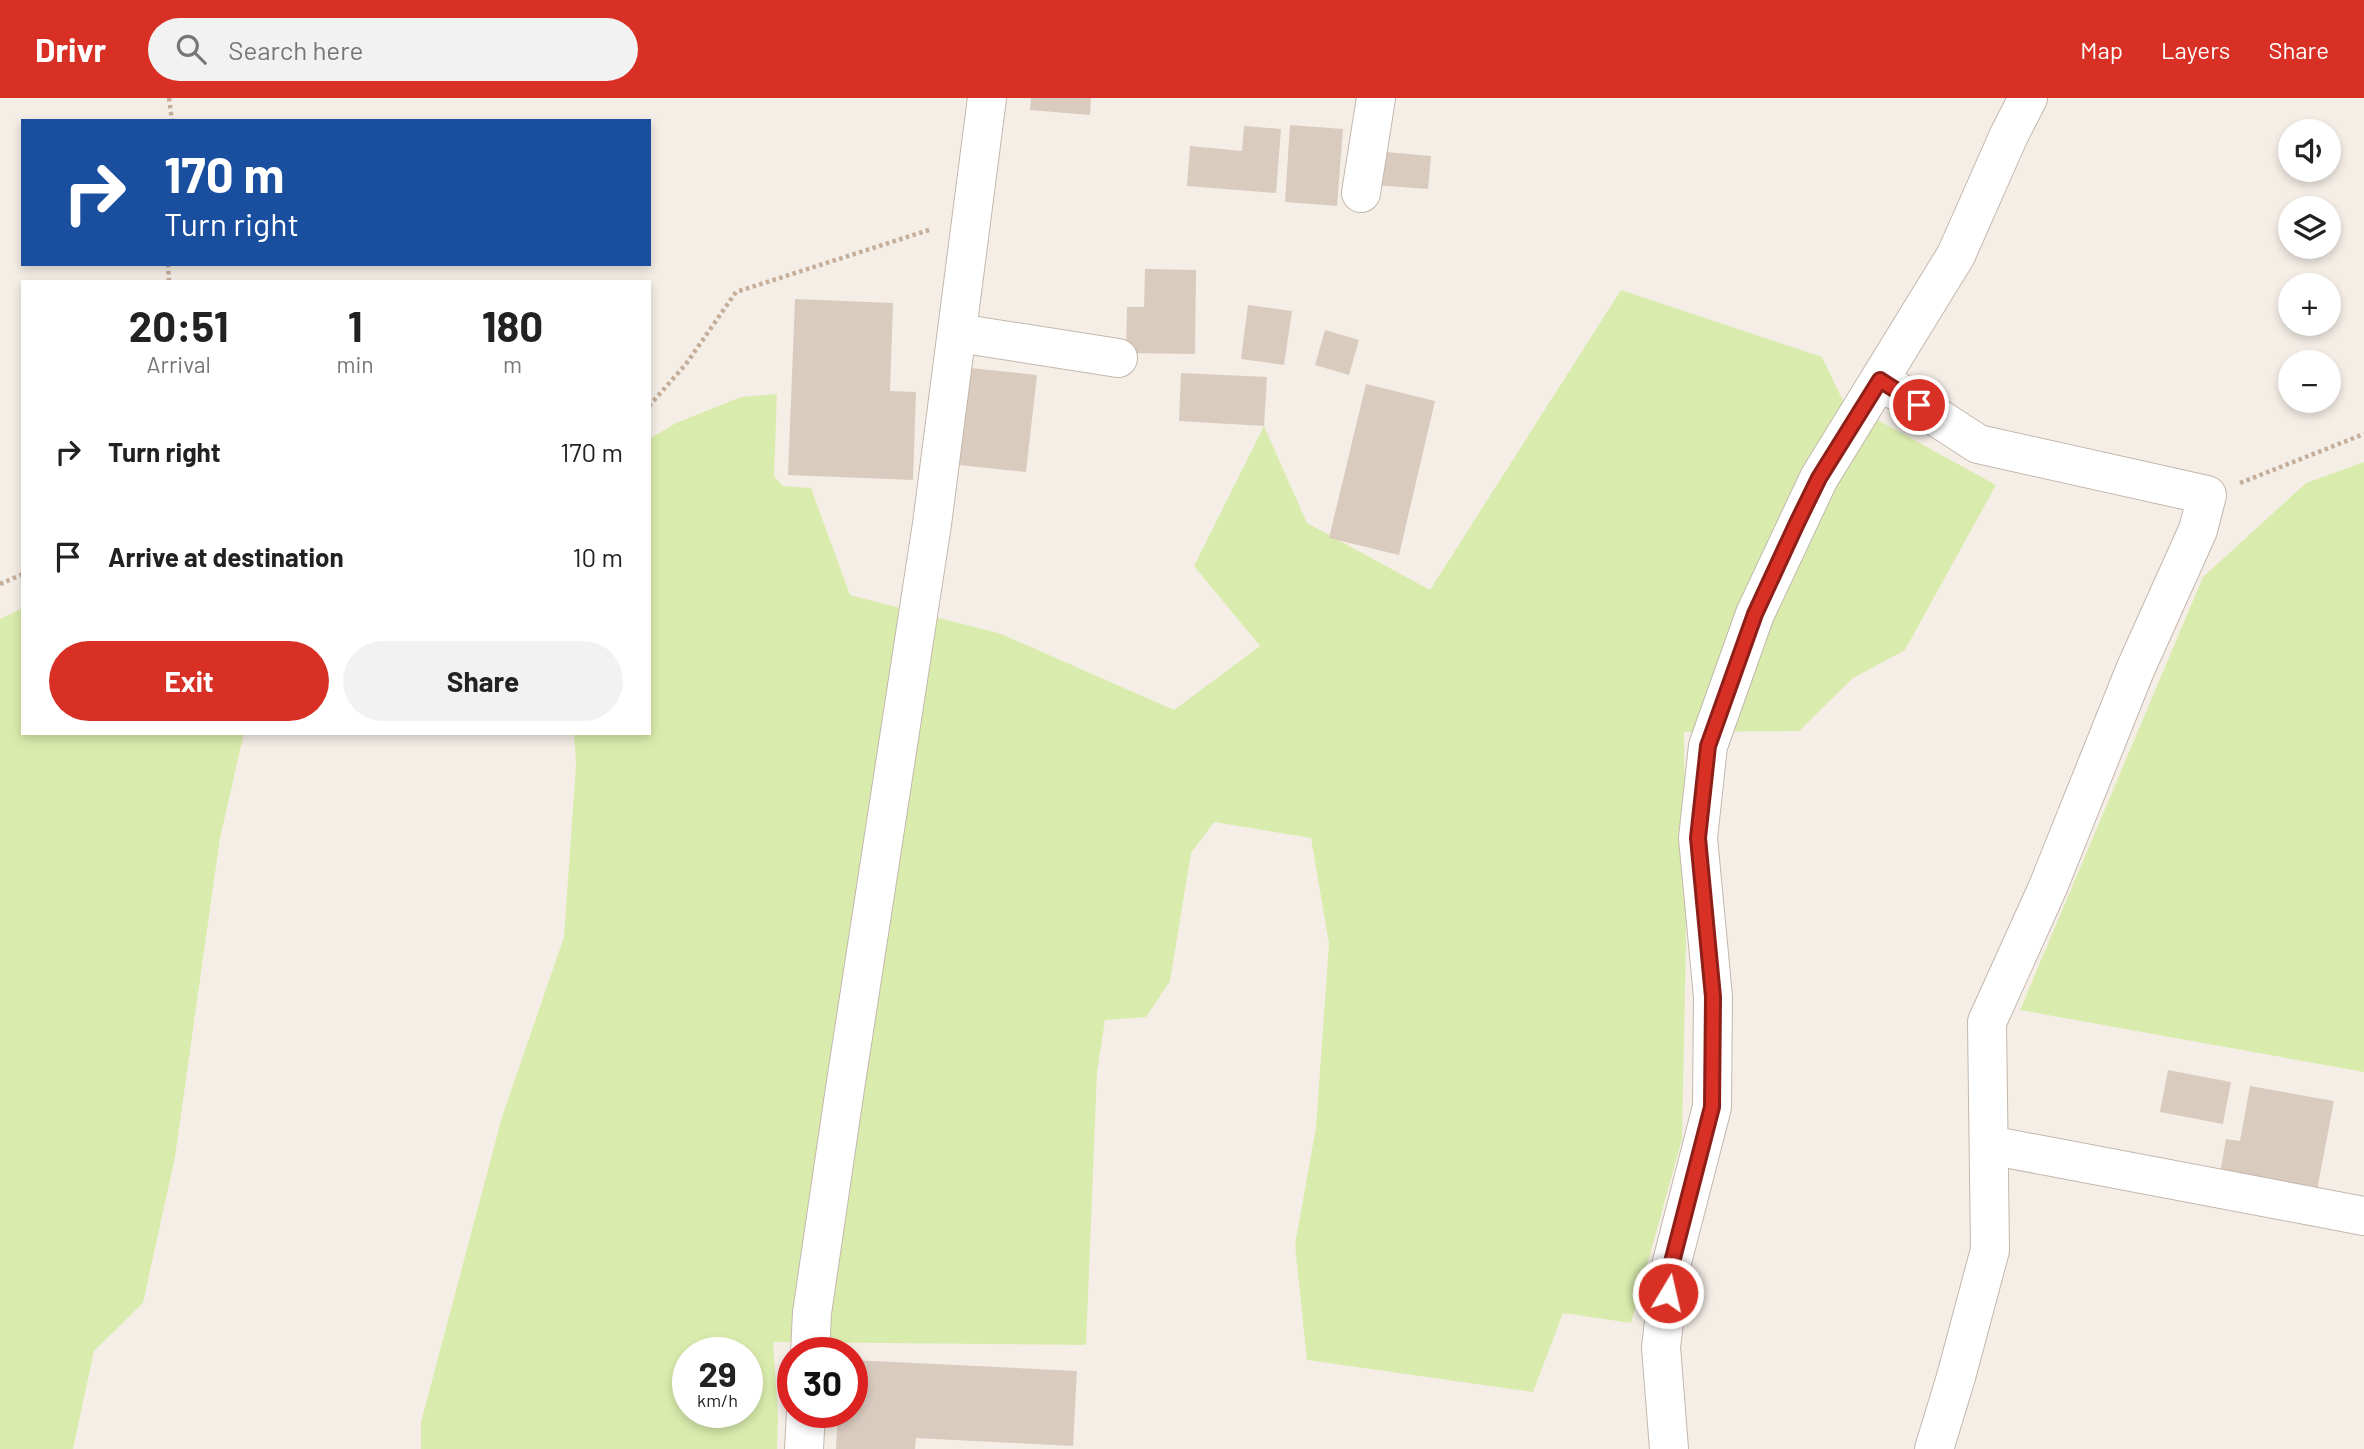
<!DOCTYPE html>
<html lang="en">
<head>
<meta charset="utf-8">
<style>
	:root { --surface:#fff; --page:#f2f2f2; --text:#222; --muted:#767676; --accent:#d93025 }
	body { margin:0; font-family:Barlow,sans-serif; background:var(--page); color:var(--text); height:100vh; display:flex; flex-direction:column; font-size:26px; white-space:nowrap }
	* { box-sizing:border-box; margin:0 }
	p { font-size:23px; color:var(--muted) }
	.icon { flex:none; width:38px; height:38px; fill:none; stroke:currentColor; stroke-width:2; stroke-linecap:round; stroke-linejoin:round }
	.map { position:relative; flex:1; overflow:hidden }
	.panel { position:absolute; left:21px; top:182px; width:630px; height:455px; display:flex; flex-direction:column; background:var(--surface); border-radius:0px; box-shadow:0 4px 10px #0003 }
	.panel>* { flex:none }
	.top-card { position:absolute; left:21px; top:21px; width:630px; height:147px; border-radius:0px; box-shadow:0 4px 10px #0003; background:#1a4fa0; color:#fff; overflow:hidden }
	.tools { position:absolute; left:2278px; top:21px; display:grid; gap:14px }
	.tools a { display:grid; place-items:center; width:63px; height:63px; border-radius:50%; background:var(--surface); box-shadow:0 4px 10px #0003; font-size:35px }
	.speed { position:absolute; left:672px; top:1239px; display:flex; gap:14px; font-size:35px; font-weight:700; text-align:center }
	.speed>* { display:grid; place-content:center; width:91px; height:91px; border-radius:50%; background:var(--surface); box-shadow:0 4px 10px #0003; line-height:1 }
	.speed small { font-size:18px; font-weight:400 }
	.speed .limit { border:10px solid #d22; background:#fff; color:#111 }
	.pin { position:absolute; display:grid; place-items:center; width:60px; height:60px; color:#fff; margin:-30px; border:4px solid #fff; border-radius:50%; box-shadow:0 2px 7px #0007 }
	.me { position:absolute; width:77px; margin:-38px; rotate:9deg; stroke-linejoin:round; filter:drop-shadow(0 0 5px #0008) }
	.turn { display:flex; align-items:center; gap:24px; height:147px; padding:0 28px; font-size:32px }
	.turn .icon { width:91px; height:91px; stroke-width:2.5 }
	.turn b { display:block; font-size:49px; line-height:60px }
	.eta { display:flex; justify-content:space-evenly; align-items:center; height:119px; text-align:center }
	.eta b { font-size:42px; font-weight:700; line-height:49px }
	.cta { display:flex; gap:14px; margin-top:auto; padding:14px 28px }
	.cta a { flex:1; height:80px; border-radius:42px; background:var(--accent); color:#fff; font-size:28px; font-weight:700; line-height:80px; text-align:center }
	.cta a+a { background:var(--page); color:var(--text) }
	ul { padding:0; list-style:none }
	li { display:flex; align-items:center; gap:21px; height:105px; padding:0 28px }
	li div { flex:1 }
	li b { display:block; font-size:26px }
	li em { font-style:normal }
	header { display:flex; align-items:center; gap:42px; box-sizing:border-box; height:98px; padding:0 35px; background:var(--accent); color:#fff }
	header strong { font-size:33px }
	nav { display:flex; gap:38px; margin-inline-start:auto; font-size:24px }
	.search { width:490px; height:63px; background:var(--page); display:flex; align-items:center; gap:18px; box-sizing:border-box; padding:0 24px; border-radius:38px; color:var(--muted); font-size:26px }
	.map>svg:first-child { display:block }
	.green { fill:#daecad; fill-rule:evenodd }
	.building { fill:#dacbbf }
	.lines { fill:none; stroke-linecap:round; stroke-linejoin:round }
	.minor-casing { stroke:#c4b7ac; stroke-width:40 }
	.tertiary-casing { stroke:#c4b7ac; stroke-width:40 }
	.path { stroke:#c4ad99; stroke-width:4.5; stroke-dasharray:3.5 3.5; stroke-linecap:butt }
	.minor { stroke:#fff; stroke-width:38 }
	.tertiary { stroke:#fff; stroke-width:38 }
	.route-casing { stroke:#8d1f18; stroke-width:18 }
	.route { stroke:#d93025; stroke-width:12 }
</style>
</head>
<body>
<header>
<strong>Drivr</strong>
<div class="search"><svg class="icon" aria-label="search" viewBox="0 0 24 24"><circle cx="10" cy="10" r="6"/><path d="M15 15l6 6"/></svg>Search here</div>
<nav><a>Map</a><a>Layers</a><a>Share</a></nav>
</header>
<div class="map">
<svg width="2364" height="1351" viewBox="0 0 2364 1351">
	<rect width="100%" height="100%" fill="#f5eee7"/>
	<path class="green" d="M1621 192 1822 259 1843 303 1996 387 1905 552 1853 580 1799 633 1684 634 1686 842 1682 1041 1631 1225 1563 1215 1533 1294 1307 1262 1295 1147 1316 1029 1329 846 1311 740 1214 724 1191 755 1170 883 1146 919 1105 922 1097 975 1086 1247 773 1244 778 1318 777 1351H421V1324L502 1019 564 839 576 666 574 635H649V341L676 325 741 299 777 296 774 378 783 388 811 390 850 497 1001 536 1174 612 1260 548 1194 468 1264 328 1307 425 1430 492ZM688 1255H747V1314H688Z
		M2364 364V974L2020 912 2203 479 2306 385Z
		M23 510V635H244L220 740 175 1059 143 1205 94 1253 73 1351H0V521Z"/>
	<path class="building" d="M1031 0H1091L1090 17 1030 12Z
		M1290 27 1343 31 1337 108 1285 104Z
		M1244 28 1281 31 1276 95 1187 88 1190 48 1242 53Z
		M1375 53 1431 58 1428 91 1373 87Z
		M1145 171 1196 172 1195 256 1126 255 1127 209H1144Z
		M795 201 893 205 890 293 916 294 913 382 788 377Z
		M1248 207 1292 213 1284 267 1241 261Z
		M1325 232 1359 242 1349 277 1315 267Z
		M970 270 1037 277 1026 374 959 367Z
		M1181 275 1267 279 1264 328 1179 323Z
		M1366 286 1435 303 1399 457 1329 440Z
		M2168 972 2231 984 2223 1026 2160 1014Z
		M2250 988 2334 1003 2317 1092 2220 1075 2226 1041 2240 1043Z
		M852 1262 1077 1273 1073 1348 916 1340 915 1351H836L838 1314H852Z"/>
	<g class="lines">
		<defs>
			<path id="minor" d="M1361 95 1376 0
				M958 235 1118 260
				M1880 282 1978 346 2207 397 2198 432 2135 572 2048 789 1987 924 1990 1152 1956 1279 1934 1351
				M1989 1047 2364 1118
				M1669 1351 1661 1249 1671 1168 1712 1009 1713 899 1698 740 1708 648 1755 516 1819 380 1956 157 2009 37 2028 0"/>
			<path id="tertiary" d="M810 1255 812 1215 844 997 932 426 987 0
				M804 1351 806 1314"/>
		</defs>
		<use href="#minor" class="minor-casing"/>
		<use href="#tertiary" class="tertiary-casing"/>
		<path class="path" d="M169 0 172 23
			M168 166 169 184
			M649 308 686 266 736 194 932 131
			M2240 385 2364 336
			M0 486 23 476"/>
		<use href="#minor" class="minor"/>
		<use href="#tertiary" class="tertiary"/>
	</g>
	<g class="lines">
		<defs>
			<path id="route" d="M1668 1195 1671 1168 1712 1009 1713 899 1698 740 1708 648 1755 516 1797 425 1819 380 1880 282 1919 307"/>
		</defs>
		<use href="#route" class="route-casing"/>
		<use href="#route" class="route"/>
	</g>
</svg>
<div class="tools">
<a><svg class="icon" aria-label="sound" viewBox="0 0 24 24"><path d="M4 9h4l5-4v14l-5-4H4zM17 9q2 3 0 6"/></svg></a>
<a><svg class="icon" aria-label="layers" viewBox="0 0 24 24"><path d="M12 4l9 5-9 5-9-5zM3 14l9 5 9-5"/></svg></a>
<a>+</a>
<a>−</a>
</div>
<div class="speed"><div>29<small>km/h</small></div><div class="limit">30</div></div>
<div class="pin" style="left:1919px;top:307px;background:#d93025"><svg class="icon" aria-label="arrive" viewBox="0 0 24 24"><path d="M6 21V4h12l-3 4 3 4H6"/></svg></div>
<svg class="me" style="left:1668px;top:1195px" viewBox="-20 -20 40 40"><circle r="17" fill="#d93025" stroke="#fff" stroke-width="3"/><path d="M0-11L8 9 0 5-8 9z" fill="#fff"/></svg>
<div class="top-card">
<div class="turn"><svg class="icon" aria-label="right" viewBox="0 0 24 24"><path d="M7 20v-9h11M14 6l5 5-5 5"/></svg><div><b>170 m</b>Turn right</div></div>
</div>
<section class="panel">
<div class="eta">
<div><b>20:51</b><p>Arrival</p></div>
<div><b>1</b><p>min</p></div>
<div><b>180</b><p>m</p></div>
</div>
<ul>
<li><svg class="icon" aria-label="right" viewBox="0 0 24 24"><path d="M7 20v-9h11M14 6l5 5-5 5"/></svg><div><b>Turn right</b></div><em>170 m</em></li>
<li><svg class="icon" aria-label="arrive" viewBox="0 0 24 24"><path d="M6 21V4h12l-3 4 3 4H6"/></svg><div><b>Arrive at destination</b></div><em>10 m</em></li>
</ul>
<div class="cta"><a>Exit</a><a>Share</a></div>
</section>
</div>
</body>
</html>
